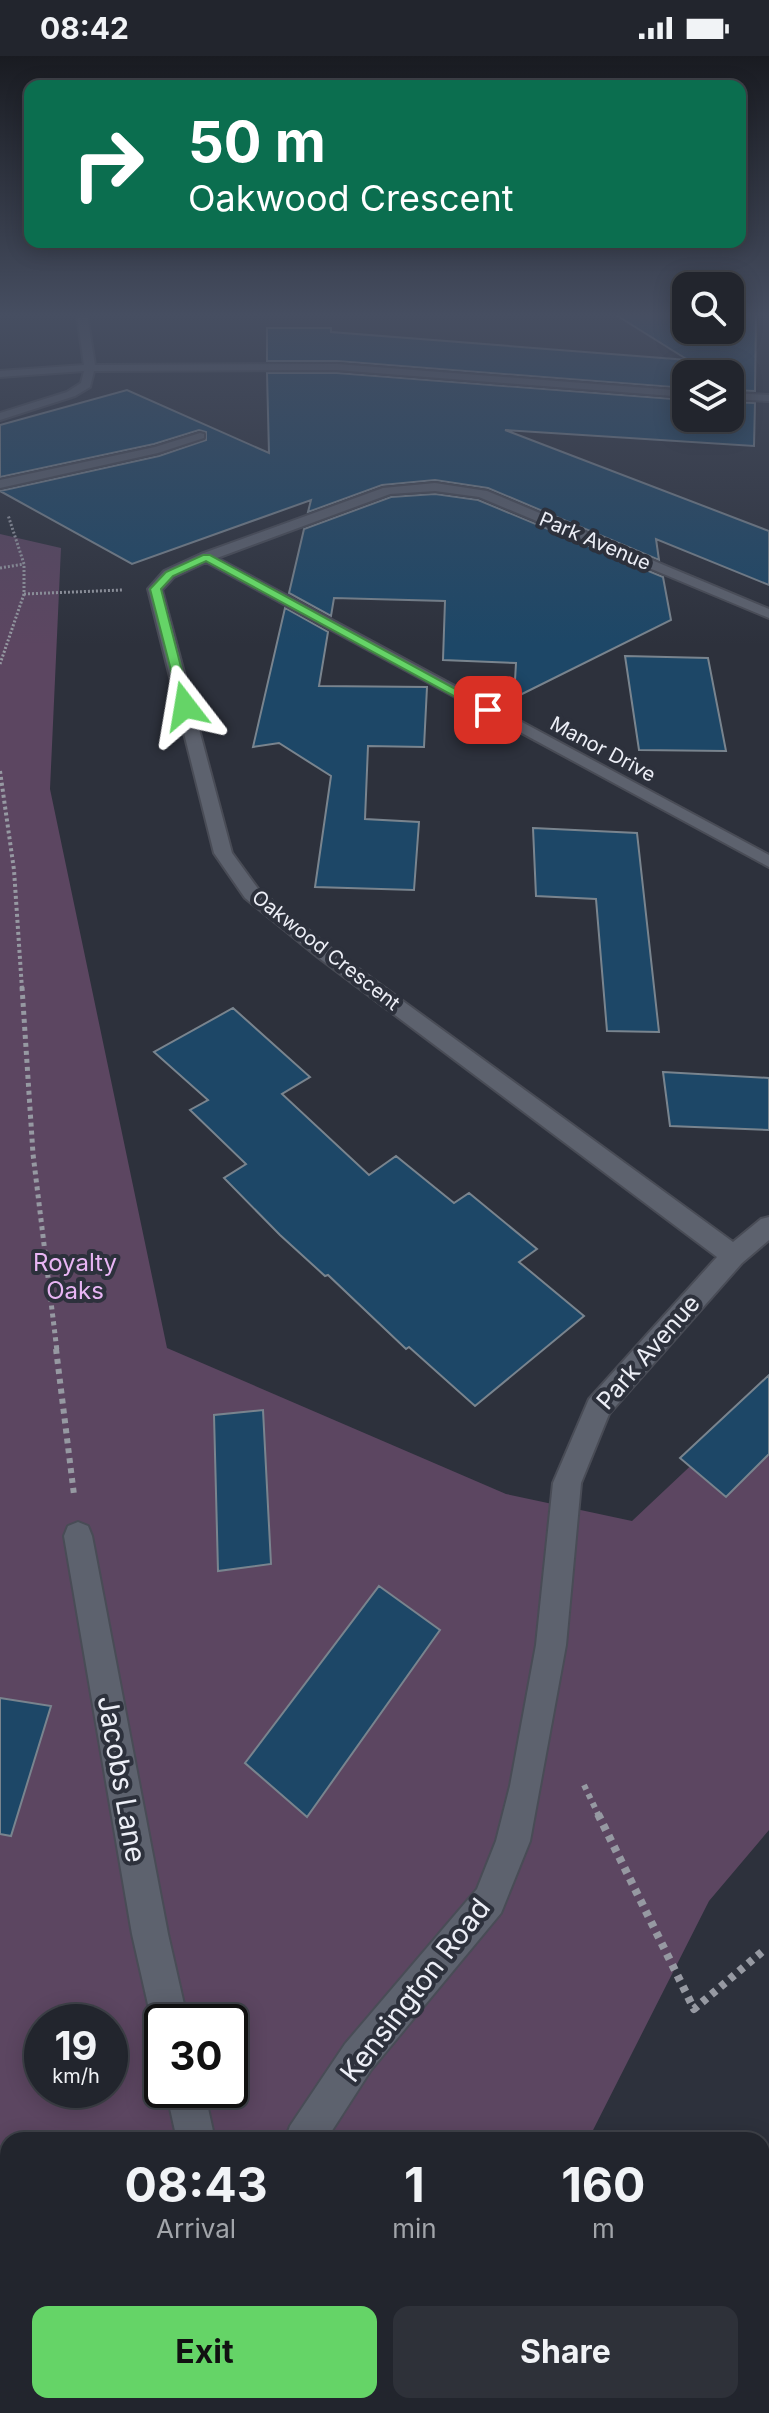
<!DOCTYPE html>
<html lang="en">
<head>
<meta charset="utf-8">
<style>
	:root { --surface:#22252d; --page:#2e3139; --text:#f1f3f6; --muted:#a2a5aa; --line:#3f4249; --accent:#65d467 }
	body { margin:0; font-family:Inter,sans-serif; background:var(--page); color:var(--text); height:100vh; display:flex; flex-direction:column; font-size:30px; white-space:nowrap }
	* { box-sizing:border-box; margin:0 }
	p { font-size:26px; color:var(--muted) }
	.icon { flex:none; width:44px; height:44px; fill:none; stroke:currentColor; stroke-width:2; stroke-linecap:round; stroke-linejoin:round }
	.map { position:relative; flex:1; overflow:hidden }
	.drawer { position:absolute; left:0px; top:2076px; width:770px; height:282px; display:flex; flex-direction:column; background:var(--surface); border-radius:24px 24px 0 0; box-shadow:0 4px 20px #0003,0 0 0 2px var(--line) }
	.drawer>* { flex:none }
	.guide { position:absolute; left:24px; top:24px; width:722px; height:168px; border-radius:16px; box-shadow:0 4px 20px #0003,0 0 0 2px var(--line); background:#0b6e4f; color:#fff; overflow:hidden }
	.controls { position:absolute; left:672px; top:216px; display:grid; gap:16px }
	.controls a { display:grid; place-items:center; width:72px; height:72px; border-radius:16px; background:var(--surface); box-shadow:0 4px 20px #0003,0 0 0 2px var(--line); font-size:40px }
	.speed { position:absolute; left:24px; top:1948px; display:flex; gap:16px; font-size:40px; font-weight:700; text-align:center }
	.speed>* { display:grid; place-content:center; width:104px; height:104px; border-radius:50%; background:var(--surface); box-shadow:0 4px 20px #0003,0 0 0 2px var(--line); line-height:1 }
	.speed small { font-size:20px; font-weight:400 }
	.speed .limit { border:4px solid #111; border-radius:12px; background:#fff; color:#111 }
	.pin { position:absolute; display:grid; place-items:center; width:68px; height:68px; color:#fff; margin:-34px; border-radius:16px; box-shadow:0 4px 12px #0006 }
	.me { position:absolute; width:88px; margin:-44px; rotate:346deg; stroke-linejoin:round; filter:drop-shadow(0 0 6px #0008) }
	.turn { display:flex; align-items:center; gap:28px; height:168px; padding:0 32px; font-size:36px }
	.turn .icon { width:104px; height:104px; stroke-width:2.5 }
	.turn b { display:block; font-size:56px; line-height:68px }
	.eta { display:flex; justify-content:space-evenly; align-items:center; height:136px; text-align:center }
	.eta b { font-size:48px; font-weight:700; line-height:56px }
	.action { display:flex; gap:16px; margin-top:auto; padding:16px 32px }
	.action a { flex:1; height:92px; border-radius:16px; background:var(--accent); color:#111; font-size:32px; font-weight:700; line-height:92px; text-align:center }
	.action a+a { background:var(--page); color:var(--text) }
	.status { display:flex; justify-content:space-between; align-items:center; height:56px; padding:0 40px; background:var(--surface); direction:ltr }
	.status svg { height:22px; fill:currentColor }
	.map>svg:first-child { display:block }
	.green { fill:#5c4661; fill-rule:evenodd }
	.building { fill:#1d4767; stroke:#79848e; stroke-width:2 }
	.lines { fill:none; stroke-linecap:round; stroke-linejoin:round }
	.minor-casing { stroke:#494c56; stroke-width:4 }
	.path-far4 { stroke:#9699a2; stroke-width:3; stroke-dasharray:2 2; stroke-linecap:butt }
	.path-far3 { stroke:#9699a2; stroke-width:4; stroke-dasharray:3 3; stroke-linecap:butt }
	.path-far2 { stroke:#9699a2; stroke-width:5; stroke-dasharray:4 4; stroke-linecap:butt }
	.path-far1 { stroke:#9699a2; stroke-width:6; stroke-dasharray:5 5; stroke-linecap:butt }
	.path { stroke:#9699a2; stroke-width:8; stroke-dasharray:6 6; stroke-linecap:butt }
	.minor { fill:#5d626e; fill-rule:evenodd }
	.route { fill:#65d467; stroke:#428a43; stroke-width:2 }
	.labels { text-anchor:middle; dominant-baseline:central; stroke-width:8; stroke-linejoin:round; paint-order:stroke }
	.far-street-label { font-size:20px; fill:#eceef6; stroke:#2d313c }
	.park-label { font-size:24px; fill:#e8b5f4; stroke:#2d313c }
	.street-label { font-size:24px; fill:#eceef6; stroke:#2d313c }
	.near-street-label { font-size:28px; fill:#eceef6; stroke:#2d313c }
</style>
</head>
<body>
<div class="status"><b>08:42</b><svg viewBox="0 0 49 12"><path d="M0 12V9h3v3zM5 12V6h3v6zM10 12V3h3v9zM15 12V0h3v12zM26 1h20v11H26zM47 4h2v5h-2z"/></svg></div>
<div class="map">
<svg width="769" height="2357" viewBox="0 0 769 2357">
	<rect width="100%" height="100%" fill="#2d313c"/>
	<path class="green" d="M0 478 61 492 50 733 167 1292 506 1438 632 1465 769 1336V1774L709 1845 588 2084H8V2305H0ZM42 1966H110V2034H42ZM162 1966H230V2034H162Z"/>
	<path class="building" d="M616 259H686V274H730V259H756L755 335 730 334V318H686V332L337 305H267V272H331V276L688 304Z
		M267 317H337L686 344V362H730V346L755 347 754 390 505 374 769 475V529L656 483 659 504 488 432 435 424 382 429 308 456 311 444 132 508 0 435 159 400 206 384V376L199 374 154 388 0 421V369L127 334 269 397Z
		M435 438 478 444 663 521 671 564 514 642 516 607 443 604 445 545 334 542 331 560 289 537 304 473 391 441Z
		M285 552 328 576 319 630 427 631 424 691 368 690 365 763 419 766 414 834 315 831 331 720 279 687 253 691Z
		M625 600 708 602 726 695 639 694Z
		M533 772 637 777 659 976 607 975 596 843 536 840Z
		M233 952 310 1021 282 1038 369 1119 396 1100 454 1147 469 1137 537 1193 519 1206 584 1260 475 1350 409 1291 406 1293 328 1219 325 1220 280 1179 224 1122 246 1108 190 1054 208 1044 154 996Z
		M663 1016 769 1022V1074L670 1070Z
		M769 1319V1398L726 1441 680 1402Z
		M263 1354 271 1508 218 1515 214 1359Z
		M379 1530 440 1574 307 1761 245 1707Z
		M0 1642 51 1650 11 1780 0 1778Z"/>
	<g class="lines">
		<defs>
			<path id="minor" d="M77 259H87L95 309 337 308 686 335V341L337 314 94 315 90 331 75 340 0 364V357L67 336 81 327 84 315 0 321V315L84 309Z
				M730 337 769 339V345L730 343Z
				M200 377 204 378V382L158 397 0 432V424L155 391Z
				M435 427 487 435 769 553V562L479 441 435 435 390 438 217 502 769 799V811L206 506 174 521 162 534 232 797 259 834 333 894 733 1186 761 1163 769 1161V1184L742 1207 609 1358 581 1427 566 1589 530 1785 501 1857 371 2014 326 2084H285L290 2070 345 1988 477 1833 496 1785 510 1730 536 1589 553 1427 589 1343 717 1201 319 902 245 842 214 797 148 533 164 515 201 498 383 432Z
				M78 1466 88 1470 92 1480 168 1878 188 1966H162V1981L157 1979 152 1966 132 1878 64 1480 68 1470Z
				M166 2034H204L215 2084H177Z
				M224 2350H266L267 2357H225Z"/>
		</defs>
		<use href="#minor" class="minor-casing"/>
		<path class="path-far4" d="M0 512 24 508
			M24 538 122 534
			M0 608 24 538V508L8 459"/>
		<path class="path-far3" d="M0 715 14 814 22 933"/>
		<path class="path-far2" d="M22 931 33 1098 57 1295"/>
		<path class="path-far1" d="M56 1293 74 1439
			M584 1729 599 1760"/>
		<path class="path" d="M598 1758 694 1953 763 1895"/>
		<use href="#minor" class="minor"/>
	</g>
	<linearGradient id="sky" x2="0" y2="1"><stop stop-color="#191b21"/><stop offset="0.44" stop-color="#464e61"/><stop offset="1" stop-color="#464e61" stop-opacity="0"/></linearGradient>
	<rect width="769" height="589" fill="url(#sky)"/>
	<path class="route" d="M203 499H210L494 654 483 656 206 505 173 520 161 533 191 650 181 653 150 533 166 516Z"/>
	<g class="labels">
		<g class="far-street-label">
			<text transform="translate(595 485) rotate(23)">Park Avenue</text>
			<text transform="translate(603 693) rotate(28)">Manor Drive</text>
			<text transform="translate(326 894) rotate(38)">Oakwood Crescent</text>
		</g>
		<g class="park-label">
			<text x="75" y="1206">Royalty<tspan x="75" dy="28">Oaks</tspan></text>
		</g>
		<g class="street-label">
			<text transform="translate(648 1296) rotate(-49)">Park Avenue</text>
		</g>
		<g class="near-street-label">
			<text transform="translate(122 1723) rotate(80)">Jacobs Lane</text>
			<text transform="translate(415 1934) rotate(-52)">Kensington Road</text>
		</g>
	</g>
</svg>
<div class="controls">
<a><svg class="icon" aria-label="search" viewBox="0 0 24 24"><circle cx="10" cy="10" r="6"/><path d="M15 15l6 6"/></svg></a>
<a><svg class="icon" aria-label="layers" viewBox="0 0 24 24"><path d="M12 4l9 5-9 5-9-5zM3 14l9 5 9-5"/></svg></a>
</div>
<div class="speed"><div>19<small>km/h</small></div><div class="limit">30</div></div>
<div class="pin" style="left:488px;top:654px;background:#d93025"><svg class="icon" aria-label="arrive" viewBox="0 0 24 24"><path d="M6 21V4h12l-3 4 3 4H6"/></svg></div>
<svg class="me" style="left:185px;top:650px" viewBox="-20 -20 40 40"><path d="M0-17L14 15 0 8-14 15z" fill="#65d467" stroke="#fff" stroke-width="4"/></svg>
<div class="guide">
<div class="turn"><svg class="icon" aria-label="right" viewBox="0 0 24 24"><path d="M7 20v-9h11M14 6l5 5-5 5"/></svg><div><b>50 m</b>Oakwood Crescent</div></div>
</div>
<section class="drawer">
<div class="eta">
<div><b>08:43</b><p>Arrival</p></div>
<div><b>1</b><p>min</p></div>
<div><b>160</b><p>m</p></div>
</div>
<div class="action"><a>Exit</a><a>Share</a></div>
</section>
</div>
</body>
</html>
